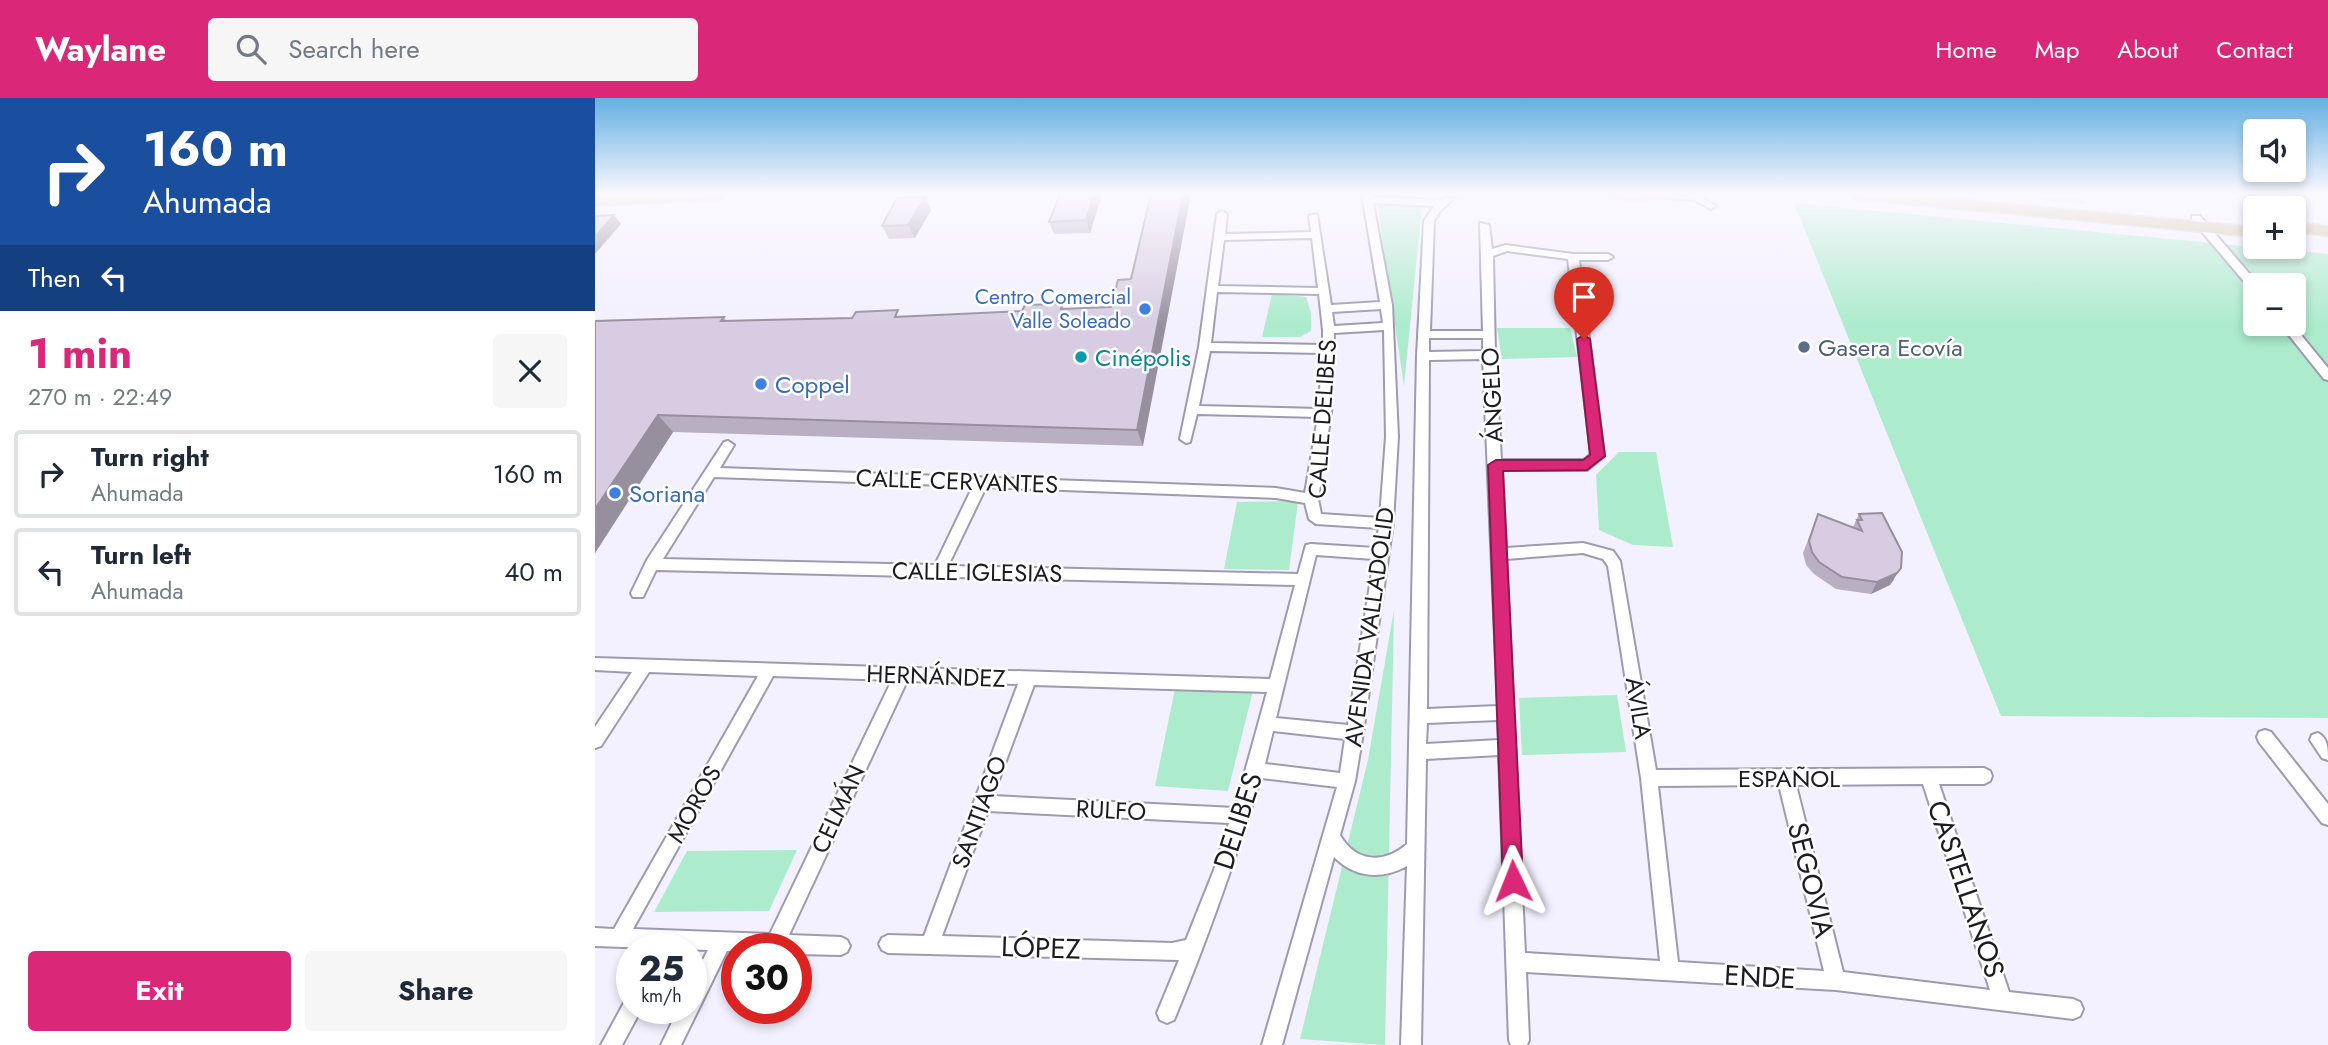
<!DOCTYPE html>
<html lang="en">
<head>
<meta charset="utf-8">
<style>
	:root { --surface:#fff; --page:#f6f6f7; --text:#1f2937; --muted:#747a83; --line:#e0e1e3; --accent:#db2777 }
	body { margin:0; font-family:Jost,sans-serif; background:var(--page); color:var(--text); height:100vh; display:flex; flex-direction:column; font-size:26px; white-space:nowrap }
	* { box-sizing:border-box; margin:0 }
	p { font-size:23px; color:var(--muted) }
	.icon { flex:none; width:38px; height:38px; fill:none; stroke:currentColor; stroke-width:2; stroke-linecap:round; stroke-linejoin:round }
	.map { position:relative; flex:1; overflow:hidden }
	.side { display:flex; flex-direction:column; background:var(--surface); width:595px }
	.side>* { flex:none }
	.hud { background:#1a4fa0; color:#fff; overflow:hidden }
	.fabs { position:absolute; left:1648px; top:21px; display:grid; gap:14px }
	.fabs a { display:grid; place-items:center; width:63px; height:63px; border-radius:7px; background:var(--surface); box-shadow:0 4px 10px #0003; font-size:35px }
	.speed { position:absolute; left:21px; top:835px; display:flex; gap:14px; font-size:35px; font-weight:700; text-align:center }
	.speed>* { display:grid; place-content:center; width:91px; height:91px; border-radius:50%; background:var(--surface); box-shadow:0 4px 10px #0003; line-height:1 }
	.speed small { font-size:18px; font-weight:400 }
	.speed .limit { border:10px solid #d22; background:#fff; color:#111 }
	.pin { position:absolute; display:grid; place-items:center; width:60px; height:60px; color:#fff; margin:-72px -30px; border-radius:50% 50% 50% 0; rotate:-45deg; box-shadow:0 0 7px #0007 }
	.pin .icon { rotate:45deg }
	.me { position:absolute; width:77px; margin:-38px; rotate:358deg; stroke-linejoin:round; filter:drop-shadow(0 0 5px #0008) }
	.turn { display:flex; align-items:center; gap:24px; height:147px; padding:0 28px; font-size:32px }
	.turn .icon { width:91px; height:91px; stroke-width:2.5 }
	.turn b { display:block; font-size:49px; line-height:60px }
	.then { display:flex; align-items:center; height:66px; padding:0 28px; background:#0003; gap:14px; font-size:26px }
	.round { display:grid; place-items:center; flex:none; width:74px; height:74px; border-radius:7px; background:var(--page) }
	.summary { display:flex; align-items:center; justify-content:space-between; height:119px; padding:0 28px }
	h1 { font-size:42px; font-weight:700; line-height:52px; color:var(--accent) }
	.button { display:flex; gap:14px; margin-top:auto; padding:14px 28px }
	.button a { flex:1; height:80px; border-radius:7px; background:var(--accent); color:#fff; font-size:28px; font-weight:700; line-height:80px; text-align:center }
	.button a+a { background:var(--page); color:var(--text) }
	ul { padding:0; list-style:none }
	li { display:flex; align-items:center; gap:21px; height:88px; margin:0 14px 10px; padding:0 14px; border:4px solid var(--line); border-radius:7px }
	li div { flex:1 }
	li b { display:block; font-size:26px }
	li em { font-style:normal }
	header { display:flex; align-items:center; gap:42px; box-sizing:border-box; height:98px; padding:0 35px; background:var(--accent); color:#fff }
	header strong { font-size:33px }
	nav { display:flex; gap:38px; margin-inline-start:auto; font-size:24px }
	.search { width:490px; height:63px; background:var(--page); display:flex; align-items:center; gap:18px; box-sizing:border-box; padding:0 24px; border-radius:7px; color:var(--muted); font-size:26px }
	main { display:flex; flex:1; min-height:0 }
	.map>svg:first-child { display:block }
	.green { fill:#acebcc; fill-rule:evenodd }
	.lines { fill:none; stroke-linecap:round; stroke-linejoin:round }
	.minor-casing { stroke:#9f9ab0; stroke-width:4 }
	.primary-casing { stroke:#d6d6d7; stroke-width:3 }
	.minor { fill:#fff; fill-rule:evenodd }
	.primary { fill:#cabe8e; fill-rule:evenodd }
	.wall { fill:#b9afc2 }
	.shaded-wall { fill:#968f9e }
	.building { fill:#d7cce2; stroke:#968f9e; stroke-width:2 }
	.route { fill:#db2777; stroke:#8e194d; stroke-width:2 }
	.shop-dot { fill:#3f7fe0; stroke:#fff; stroke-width:2.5 }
	.service-dot { fill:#5c6f8a; stroke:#fff; stroke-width:2.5 }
	.culture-dot { fill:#0f9aa8; stroke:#fff; stroke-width:2.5 }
	.labels { text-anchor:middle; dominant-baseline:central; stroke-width:5; stroke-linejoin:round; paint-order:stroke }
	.far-shop-label { font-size:21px; fill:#366cbe; stroke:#fff; text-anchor:end }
	.service-label { font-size:24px; fill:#4e5e75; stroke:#fff; text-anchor:start }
	.culture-label { font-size:24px; fill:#0d838f; stroke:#fff; text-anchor:start }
	.shop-label { font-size:24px; fill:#366cbe; stroke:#fff; text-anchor:start }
	.street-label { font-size:24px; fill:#1c1b23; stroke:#fff }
	.near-street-label { font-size:28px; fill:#1c1b23; stroke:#fff }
</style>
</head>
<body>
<header>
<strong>Waylane</strong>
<div class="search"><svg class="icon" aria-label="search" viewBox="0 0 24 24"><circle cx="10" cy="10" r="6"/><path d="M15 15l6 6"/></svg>Search here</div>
<nav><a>Home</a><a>Map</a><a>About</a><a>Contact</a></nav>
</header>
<main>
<section class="side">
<div class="hud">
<div class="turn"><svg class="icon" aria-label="right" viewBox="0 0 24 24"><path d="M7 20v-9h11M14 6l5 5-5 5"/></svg><div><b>160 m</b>Ahumada</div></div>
<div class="then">Then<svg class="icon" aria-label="left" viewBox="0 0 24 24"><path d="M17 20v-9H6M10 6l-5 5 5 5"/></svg></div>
</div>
<div class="summary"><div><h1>1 min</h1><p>270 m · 22:49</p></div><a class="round"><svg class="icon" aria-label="close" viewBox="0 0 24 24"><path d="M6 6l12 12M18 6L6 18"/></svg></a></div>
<ul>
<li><svg class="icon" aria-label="right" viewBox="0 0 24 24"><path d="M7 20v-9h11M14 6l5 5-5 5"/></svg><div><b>Turn right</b><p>Ahumada</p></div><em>160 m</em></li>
<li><svg class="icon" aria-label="left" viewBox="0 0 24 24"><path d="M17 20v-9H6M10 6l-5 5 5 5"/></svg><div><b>Turn left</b><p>Ahumada</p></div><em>40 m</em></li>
</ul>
<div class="button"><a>Exit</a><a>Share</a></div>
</section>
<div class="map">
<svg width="1733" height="947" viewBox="0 0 1733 947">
	<rect width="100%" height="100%" fill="#f3f0ff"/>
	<path class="green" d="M1381 96H1484L1491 106Z
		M782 104 827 108 809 288Z
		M1199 105 1733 156V268L1713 265 1733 283V620L1406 618ZM1661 187H1699V226H1661Z
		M677 196 711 199 716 215V233L705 239H667Z
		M902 230H975L982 259 907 261Z
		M1024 354H1061L1078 449 1038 447 1004 432 1001 377Z
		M703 403 694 472 629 471 642 404Z
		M799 512 790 947 705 941 773 662Z
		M580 591 658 593 633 693 560 688Z
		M1022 597 1031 654 927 657 924 600Z
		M202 752 174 813 59 814 92 753Z"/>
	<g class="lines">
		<defs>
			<path id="minor" d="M767 96H777V99L846 102 854 96H864L845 113 839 123 835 233H888L885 125 894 127 897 151 911 147 978 156H1013L1018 159 1013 162H984L1009 358 992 372H907L911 450 988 445 1018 453 1025 463 1061 672 1389 670 1395 673 1397 678 1395 683 1389 686H1344L1414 894 1478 901 1485 904 1488 911 1485 918 1478 921 1241 892 931 874 934 942 932 947H916L914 942 904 657 831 661 826 947H806L812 768C786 782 760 780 739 759L687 947H667L742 689 666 680C640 762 612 843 579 922L572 925 565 922 562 915 584 862 293 855 287 852 284 846 287 840 293 837 329 838 423 586 312 583 194 837 246 839 252 842 255 848 252 854 246 857 201 856V850H142V853H132L86 947H66L84 910H96V885L113 852 0 848V830L19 831 163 578 54 574 6 648 0 650V629L37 574 0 572V560L675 581 700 487 61 472 48 499H38L36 495 52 462 129 344 133 343 139 347 125 370 681 390 710 395 723 319 602 316 595 344 591 345 585 341 604 249 622 116 627 113 632 116 630 136 716 134 714 118 722 116 736 207 785 204ZM778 105 839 108 829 123 822 258 812 746C789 766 761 765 745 737L760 683 768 635 798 425 803 339 797 207ZM717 140 723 190 623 188 629 142ZM912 153 973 161 996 356 989 362H906L900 257 898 158ZM622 194 724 196 728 232V247L616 245ZM786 211 788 225 739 228 737 214ZM789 232 791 339 785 420 726 416 723 401 736 315 739 235ZM834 240H888V253L834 254ZM615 253 727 255 724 311 604 308ZM888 261 903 608 832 611 834 262ZM119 379 378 388 340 467 68 461ZM391 389 681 400 710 405 714 421 721 426 784 430 780 450 716 446 711 447 703 476 353 468ZM988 455 1008 461 1013 468 1046 680 1065 863 930 855 911 461ZM721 457 779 461 753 627 681 620ZM178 578 297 582 175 836 38 831ZM439 587 672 594 640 710 398 698ZM903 622 904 642 831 646 832 625ZM678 633 750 641 745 675 670 666ZM1328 686 1395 892 1248 874 1201 687ZM1184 687 1229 873 1083 864 1063 688ZM393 713 634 725 619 772 591 842 577 845 347 838Z
				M1058 96H1101L1121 108 1116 111 1099 102 1063 99Z
				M1597 118H1605L1664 187H1661V194L1657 193 1597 122Z
				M1685 226H1697L1733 270V282L1729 281Z
				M1670 632 1676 634 1733 706V727L1727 725 1664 644 1662 639 1664 634Z
				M1723 635C1733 640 1733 651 1733 662L1727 660 1715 642 1717 637Z
				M37 901V910H47L27 947H6L30 903Z"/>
			<path id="primary" d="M47 96H134L126 101 0 108V98Z
				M852 96H873L864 101H852Z
				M1010 96H1073C1064 104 1019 104 1010 96Z
				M1252 96H1306L1661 129V139L1260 101Z
				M1699 124 1733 128V138L1699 134Z"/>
		</defs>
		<use href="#minor" class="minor-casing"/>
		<use href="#primary" class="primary-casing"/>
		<use href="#minor" class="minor"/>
		<use href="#primary" class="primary"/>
	</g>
	<path class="wall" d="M465 96H507L495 135 459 136 454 124Z
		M336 112 320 140 294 141 287 128Z
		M467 206 469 211 516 209 548 348 78 334 0 455V223L129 219 131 223 257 220 427 213Z
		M1223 416 1258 429 1264 416 1299 482 1295 487 1276 496 1241 491 1219 476 1211 467 1208 455Z"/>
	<path class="shaded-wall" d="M499 96H507L495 135 491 122Z
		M588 96H596L548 348 542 332Z
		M330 99 336 112 320 140 313 127Z
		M19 117 26 126 0 156V139Z
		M63 317 78 334 0 455V411Z
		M1306 470 1295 487 1276 496 1282 484Z"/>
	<path class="building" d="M465 96H499L491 122 454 124Z
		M556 96H588L542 332 63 317 0 411V223L129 219 126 223 257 220 261 214 303 212 300 219 427 213 430 207 467 206 466 211 516 209 523 182 536 181Z
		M330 99 313 127 287 128 302 100Z
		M19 117 0 139V118Z
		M1287 415 1307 454 1306 470 1302 475 1282 484 1247 479 1224 464 1217 454 1214 443 1223 416 1267 433 1262 422H1267L1264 416Z"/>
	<linearGradient id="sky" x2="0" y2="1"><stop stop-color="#63b0e2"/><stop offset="0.42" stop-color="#faf8ff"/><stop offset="1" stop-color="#faf8ff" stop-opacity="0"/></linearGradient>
	<rect width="1733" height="228" fill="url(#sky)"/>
	<path class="route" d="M989 237 995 241 1010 358 992 372 908 373 928 783 925 790 918 793 910 790 908 783 893 367 901 362H988L995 357 982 241Z"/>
	<g class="shop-dot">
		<circle cx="550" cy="211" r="7"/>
		<circle cx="166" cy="286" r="7"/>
		<circle cx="20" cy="395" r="7"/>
	</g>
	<circle class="service-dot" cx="1209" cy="249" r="7"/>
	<circle class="culture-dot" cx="486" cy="259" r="7"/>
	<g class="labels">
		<g class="far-shop-label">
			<text x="536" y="199">Centro Comercial<tspan x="536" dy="24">Valle Soleado</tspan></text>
		</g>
		<g class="service-label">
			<text x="1223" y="249">Gasera Ecovía</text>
		</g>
		<g class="culture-label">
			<text x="500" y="259">Cinépolis</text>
		</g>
		<g class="shop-label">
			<text x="180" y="286">Coppel</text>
			<text x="34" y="395">Soriana</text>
		</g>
		<g class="street-label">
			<text transform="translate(897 297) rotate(-93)">ÁNGELO</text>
			<text transform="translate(727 321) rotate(-86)">CALLE DELIBES</text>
			<text transform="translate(362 383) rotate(2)">CALLE CERVANTES</text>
			<text transform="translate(382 474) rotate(1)">CALLE IGLESIAS</text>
			<text transform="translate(774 529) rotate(-82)">AVENIDA VALLADOLID</text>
			<text transform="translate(341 578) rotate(2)">HERNÁNDEZ</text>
			<text transform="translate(1044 610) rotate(81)">ÁVILA</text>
			<text x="1194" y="680">ESPAÑOL</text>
			<text transform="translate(99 706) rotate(-61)">MOROS</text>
			<text transform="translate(243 711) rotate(-65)">CELMÁN</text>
			<text transform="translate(516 712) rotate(3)">RULFO</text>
			<text transform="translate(384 714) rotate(-70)">SANTIAGO</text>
		</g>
		<g class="near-street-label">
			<text transform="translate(643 723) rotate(-72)">DELIBES</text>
			<text transform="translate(1216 782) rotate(76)">SEGOVIA</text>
			<text transform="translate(1371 791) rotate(71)">CASTELLANOS</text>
			<text transform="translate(446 850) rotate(2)">LÓPEZ</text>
			<text transform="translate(1165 879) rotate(3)">ENDE</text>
		</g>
	</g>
</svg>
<div class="fabs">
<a><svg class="icon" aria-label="sound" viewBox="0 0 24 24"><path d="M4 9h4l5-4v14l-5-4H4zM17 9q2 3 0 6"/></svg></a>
<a>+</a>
<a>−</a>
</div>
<div class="speed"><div>25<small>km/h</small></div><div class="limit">30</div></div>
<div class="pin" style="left:989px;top:241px;background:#d93025"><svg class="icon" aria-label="arrive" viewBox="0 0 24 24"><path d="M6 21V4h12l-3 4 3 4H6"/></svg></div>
<svg class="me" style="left:918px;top:783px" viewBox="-20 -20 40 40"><path d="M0-17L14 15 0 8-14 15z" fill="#db2777" stroke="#fff" stroke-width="4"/></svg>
</div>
</main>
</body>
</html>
